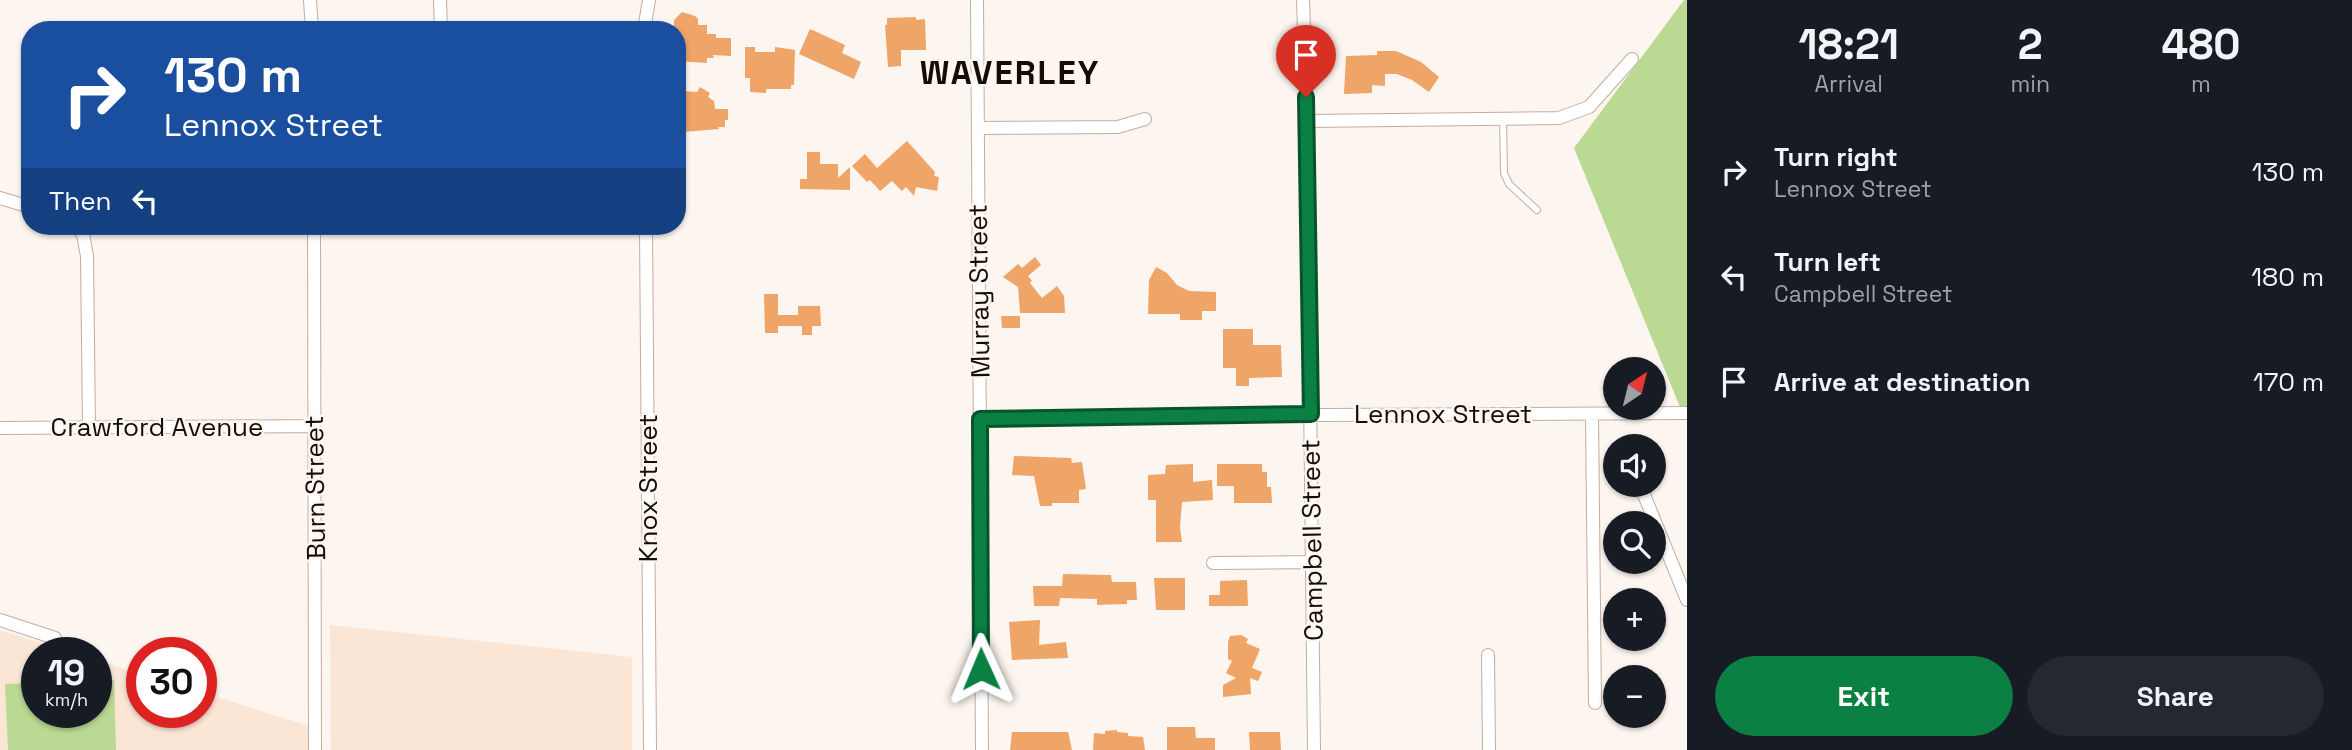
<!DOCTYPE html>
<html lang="en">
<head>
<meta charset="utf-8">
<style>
	:root { --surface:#171b24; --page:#242831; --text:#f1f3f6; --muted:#9ea1a6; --accent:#0b8043 }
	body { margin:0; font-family:"Space Grotesk",sans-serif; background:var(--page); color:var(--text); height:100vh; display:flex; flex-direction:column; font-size:26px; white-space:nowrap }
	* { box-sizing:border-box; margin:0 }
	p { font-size:23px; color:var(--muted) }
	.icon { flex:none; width:38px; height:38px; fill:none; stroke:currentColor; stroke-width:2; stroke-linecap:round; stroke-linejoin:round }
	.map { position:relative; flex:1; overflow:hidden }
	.sheet { display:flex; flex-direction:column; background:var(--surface); width:665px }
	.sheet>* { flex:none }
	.guide { position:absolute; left:21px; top:21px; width:665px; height:214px; border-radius:28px; box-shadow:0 2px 5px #0004; background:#1a4fa0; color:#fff; overflow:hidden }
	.needle { width:46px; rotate:35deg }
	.fabs { position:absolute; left:1603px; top:357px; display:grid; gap:14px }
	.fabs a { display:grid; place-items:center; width:63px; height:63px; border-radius:50%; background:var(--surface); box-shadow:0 2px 5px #0004; font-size:35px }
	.speed { position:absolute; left:21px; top:637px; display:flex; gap:14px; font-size:35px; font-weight:700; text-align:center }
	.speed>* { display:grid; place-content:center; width:91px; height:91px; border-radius:50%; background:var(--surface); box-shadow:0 2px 5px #0004; line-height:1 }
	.speed small { font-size:18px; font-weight:400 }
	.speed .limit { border:10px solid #d22; background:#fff; color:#111 }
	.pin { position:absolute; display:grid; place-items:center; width:60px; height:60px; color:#fff; margin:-72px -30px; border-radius:50% 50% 50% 0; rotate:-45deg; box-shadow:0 0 7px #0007 }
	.pin .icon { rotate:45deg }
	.me { position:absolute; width:77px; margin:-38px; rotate:359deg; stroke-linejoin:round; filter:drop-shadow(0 0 5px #0008) }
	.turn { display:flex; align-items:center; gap:24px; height:147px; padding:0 28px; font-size:32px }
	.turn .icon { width:91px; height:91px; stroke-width:2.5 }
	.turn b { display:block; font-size:49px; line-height:60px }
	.then { display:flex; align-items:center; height:66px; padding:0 28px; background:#0003; gap:14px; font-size:26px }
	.eta { display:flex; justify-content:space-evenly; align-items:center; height:119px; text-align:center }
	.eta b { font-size:42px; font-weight:600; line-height:49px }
	.cta { display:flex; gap:14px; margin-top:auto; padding:14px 28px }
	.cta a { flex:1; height:80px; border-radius:42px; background:var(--accent); color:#fff; font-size:28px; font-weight:600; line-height:80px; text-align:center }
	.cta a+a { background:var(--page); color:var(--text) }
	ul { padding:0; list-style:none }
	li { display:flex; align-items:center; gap:21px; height:105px; padding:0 28px }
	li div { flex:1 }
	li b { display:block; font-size:26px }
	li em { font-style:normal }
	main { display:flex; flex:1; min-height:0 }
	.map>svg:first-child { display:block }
	.built { fill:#fbe6d6 }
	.green { fill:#bad993 }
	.building { fill:#efa468 }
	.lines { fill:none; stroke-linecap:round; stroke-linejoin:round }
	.service-casing { stroke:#c1aea0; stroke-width:8 }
	.minor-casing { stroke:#c1aea0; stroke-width:14 }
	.service { stroke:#fff; stroke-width:6 }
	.minor { stroke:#fff; stroke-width:12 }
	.route-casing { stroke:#07532c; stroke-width:18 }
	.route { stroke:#0b8043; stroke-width:12 }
	.labels { text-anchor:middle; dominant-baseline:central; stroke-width:5; stroke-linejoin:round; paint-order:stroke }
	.street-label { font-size:26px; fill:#130d08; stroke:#fdf5ef }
	.district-label { font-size:33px; font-weight:bold; letter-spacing:2px; fill:#130d08; stroke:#fdf5ef }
</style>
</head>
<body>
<main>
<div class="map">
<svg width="1687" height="750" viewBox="0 0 1687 750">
	<rect width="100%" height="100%" fill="#fdf5ef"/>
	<path class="built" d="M330 625 632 657V750H331Z
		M0 630 73 653H37V712H96V660L142 674V712H201V692L315 728V750H0Z"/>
	<path class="green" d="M1684 0H1687V410L1682 412 1574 148Z
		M114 680 116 750H8L5 684 37 683V712H96V681Z"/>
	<path class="building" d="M682 12 695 16 698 19V25H707V34H716V38H731V56L713 55 714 58H707V63L677 61V41L682 37 677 30 674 29V20Z
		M916 17V20L925 19 926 50H901V66L888 67 885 25H887V18Z
		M810 29 845 45 842 53 861 62 854 79 799 54Z
		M745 47H755V52H775V47L795 50 794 85H791V89H766V93L750 92V78H745Z
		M1377 51H1396L1421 62 1439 77 1429 92 1412 80 1397 74H1385V86L1372 85V93L1344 94 1346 56 1377 55Z
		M700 87 710 93 708 97 714 101 715 109H728V120H725V127H718L719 129 683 132 684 91 697 92Z
		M907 141 935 172 934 176 939 177 937 191 916 187 914 196 906 187 902 191 892 181 880 191 870 180 867 182 852 166 865 154 877 168Z
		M807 152H820V164H838V178L850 167V190L800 189V179H807Z
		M1035 257 1041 265 1028 276 1032 281 1030 283 1042 298 1057 286 1064 296 1065 313H1020L1018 287 1003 277 1018 264 1022 268Z
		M1156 267 1167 273 1177 285 1189 291 1216 292V311H1202V320H1180V314H1148L1149 280Z
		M764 294H778V315H798V306H820L821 326H812V335H802V326H778V333H765Z
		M1001 316H1020V328H1002Z
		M1223 329H1253V345H1281L1282 377 1249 378V386H1236V368H1223Z
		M1014 456 1071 458 1072 463 1082 462 1086 489 1079 490V503H1052V506H1040L1034 476 1012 475Z
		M1193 464V482L1212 480 1213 500 1182 502 1180 527 1182 542H1156V500H1148V475L1165 474 1166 465Z
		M1217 464H1262V472H1267V487H1271L1272 503H1234V486H1217Z
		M1063 574 1111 575 1112 582H1136L1137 600H1127V604L1097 605V599L1060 598 1059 606H1034L1033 586H1062Z
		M1154 578H1185V610H1156Z
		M1247 580 1248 606H1209V595H1220V581Z
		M1040 620 1039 645 1066 642 1068 658 1012 660 1009 622Z
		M1241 635 1248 639 1246 643 1260 649 1252 668 1262 672 1258 681 1250 678 1251 694 1223 697V685L1236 678 1226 673 1232 661 1228 659V642L1230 636Z
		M1167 727H1195L1196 738H1215V750H1167Z
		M1117 730V732L1128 733V736L1143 737 1145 750H1093L1094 733 1105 734V731Z
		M1012 732H1068L1072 750H1010Z
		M1249 732H1280L1281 750H1250Z"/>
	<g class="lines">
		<defs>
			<path id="service" d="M1503 118 1504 173 1509 184 1537 210"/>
			<path id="minor" d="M310 0 312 30
				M440 0 441 30
				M977 0 982 750
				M1303 0 1307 121 1314 750
				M644 30 649 0
				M1307 121 1559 118 1589 107 1632 59
				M978 128 1118 127 1145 119
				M0 198 30 207
				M75 226 83 234 87 256 89 427
				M314 226 315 750
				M646 226 650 750
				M1592 414 1595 703
				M980 419 1153 416 1687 413
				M0 428 314 426
				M1640 485 1687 600
				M1213 563 1311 562
				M0 620 55 638
				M1488 655 1489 750"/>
		</defs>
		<use href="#service" class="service-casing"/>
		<use href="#minor" class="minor-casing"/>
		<use href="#service" class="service"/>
		<use href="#minor" class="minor"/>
	</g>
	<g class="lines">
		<defs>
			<path id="route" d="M981 669 980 419 1311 414 1306 97"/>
		</defs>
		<use href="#route" class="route-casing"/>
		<use href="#route" class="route"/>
	</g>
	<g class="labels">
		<g class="street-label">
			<text transform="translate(979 291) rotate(-91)">Murray Street</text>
			<text x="1443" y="414">Lennox Street</text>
			<text x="157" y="427">Crawford Avenue</text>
			<text transform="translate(315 488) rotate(-91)">Burn Street</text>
			<text transform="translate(648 488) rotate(-90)">Knox Street</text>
			<text transform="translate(1312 540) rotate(-91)">Campbell Street</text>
		</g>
		<g class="district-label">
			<text x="1010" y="73">WAVERLEY</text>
		</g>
	</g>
</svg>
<div class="fabs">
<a><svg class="needle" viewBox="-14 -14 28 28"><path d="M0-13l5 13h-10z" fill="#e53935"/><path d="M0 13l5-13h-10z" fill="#9ea1a6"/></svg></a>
<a><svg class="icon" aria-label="sound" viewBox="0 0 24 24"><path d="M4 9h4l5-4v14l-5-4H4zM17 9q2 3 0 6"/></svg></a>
<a><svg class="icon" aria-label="search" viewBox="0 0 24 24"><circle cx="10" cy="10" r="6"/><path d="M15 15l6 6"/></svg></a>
<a>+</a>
<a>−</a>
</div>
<div class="speed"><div>19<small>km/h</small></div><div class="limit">30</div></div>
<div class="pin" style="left:1306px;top:97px;background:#d93025"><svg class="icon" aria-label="arrive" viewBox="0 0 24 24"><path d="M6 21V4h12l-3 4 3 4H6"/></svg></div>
<svg class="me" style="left:981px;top:669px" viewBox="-20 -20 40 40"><path d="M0-17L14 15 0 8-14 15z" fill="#0b8043" stroke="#fff" stroke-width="4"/></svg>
<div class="guide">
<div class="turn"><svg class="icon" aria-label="right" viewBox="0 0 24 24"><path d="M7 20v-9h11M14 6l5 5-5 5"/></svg><div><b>130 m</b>Lennox Street</div></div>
<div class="then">Then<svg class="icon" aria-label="left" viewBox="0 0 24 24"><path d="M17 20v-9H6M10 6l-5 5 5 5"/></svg></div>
</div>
</div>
<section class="sheet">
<div class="eta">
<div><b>18:21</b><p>Arrival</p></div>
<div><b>2</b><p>min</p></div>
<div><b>480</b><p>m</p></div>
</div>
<ul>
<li><svg class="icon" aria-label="right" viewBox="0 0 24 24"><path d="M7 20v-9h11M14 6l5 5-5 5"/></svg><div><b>Turn right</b><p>Lennox Street</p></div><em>130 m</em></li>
<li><svg class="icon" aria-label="left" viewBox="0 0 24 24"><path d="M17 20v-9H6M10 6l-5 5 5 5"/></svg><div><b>Turn left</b><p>Campbell Street</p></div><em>180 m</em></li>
<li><svg class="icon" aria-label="arrive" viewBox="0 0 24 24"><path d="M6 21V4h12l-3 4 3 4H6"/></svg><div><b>Arrive at destination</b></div><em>170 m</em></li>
</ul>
<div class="cta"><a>Exit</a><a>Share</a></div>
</section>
</main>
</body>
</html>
